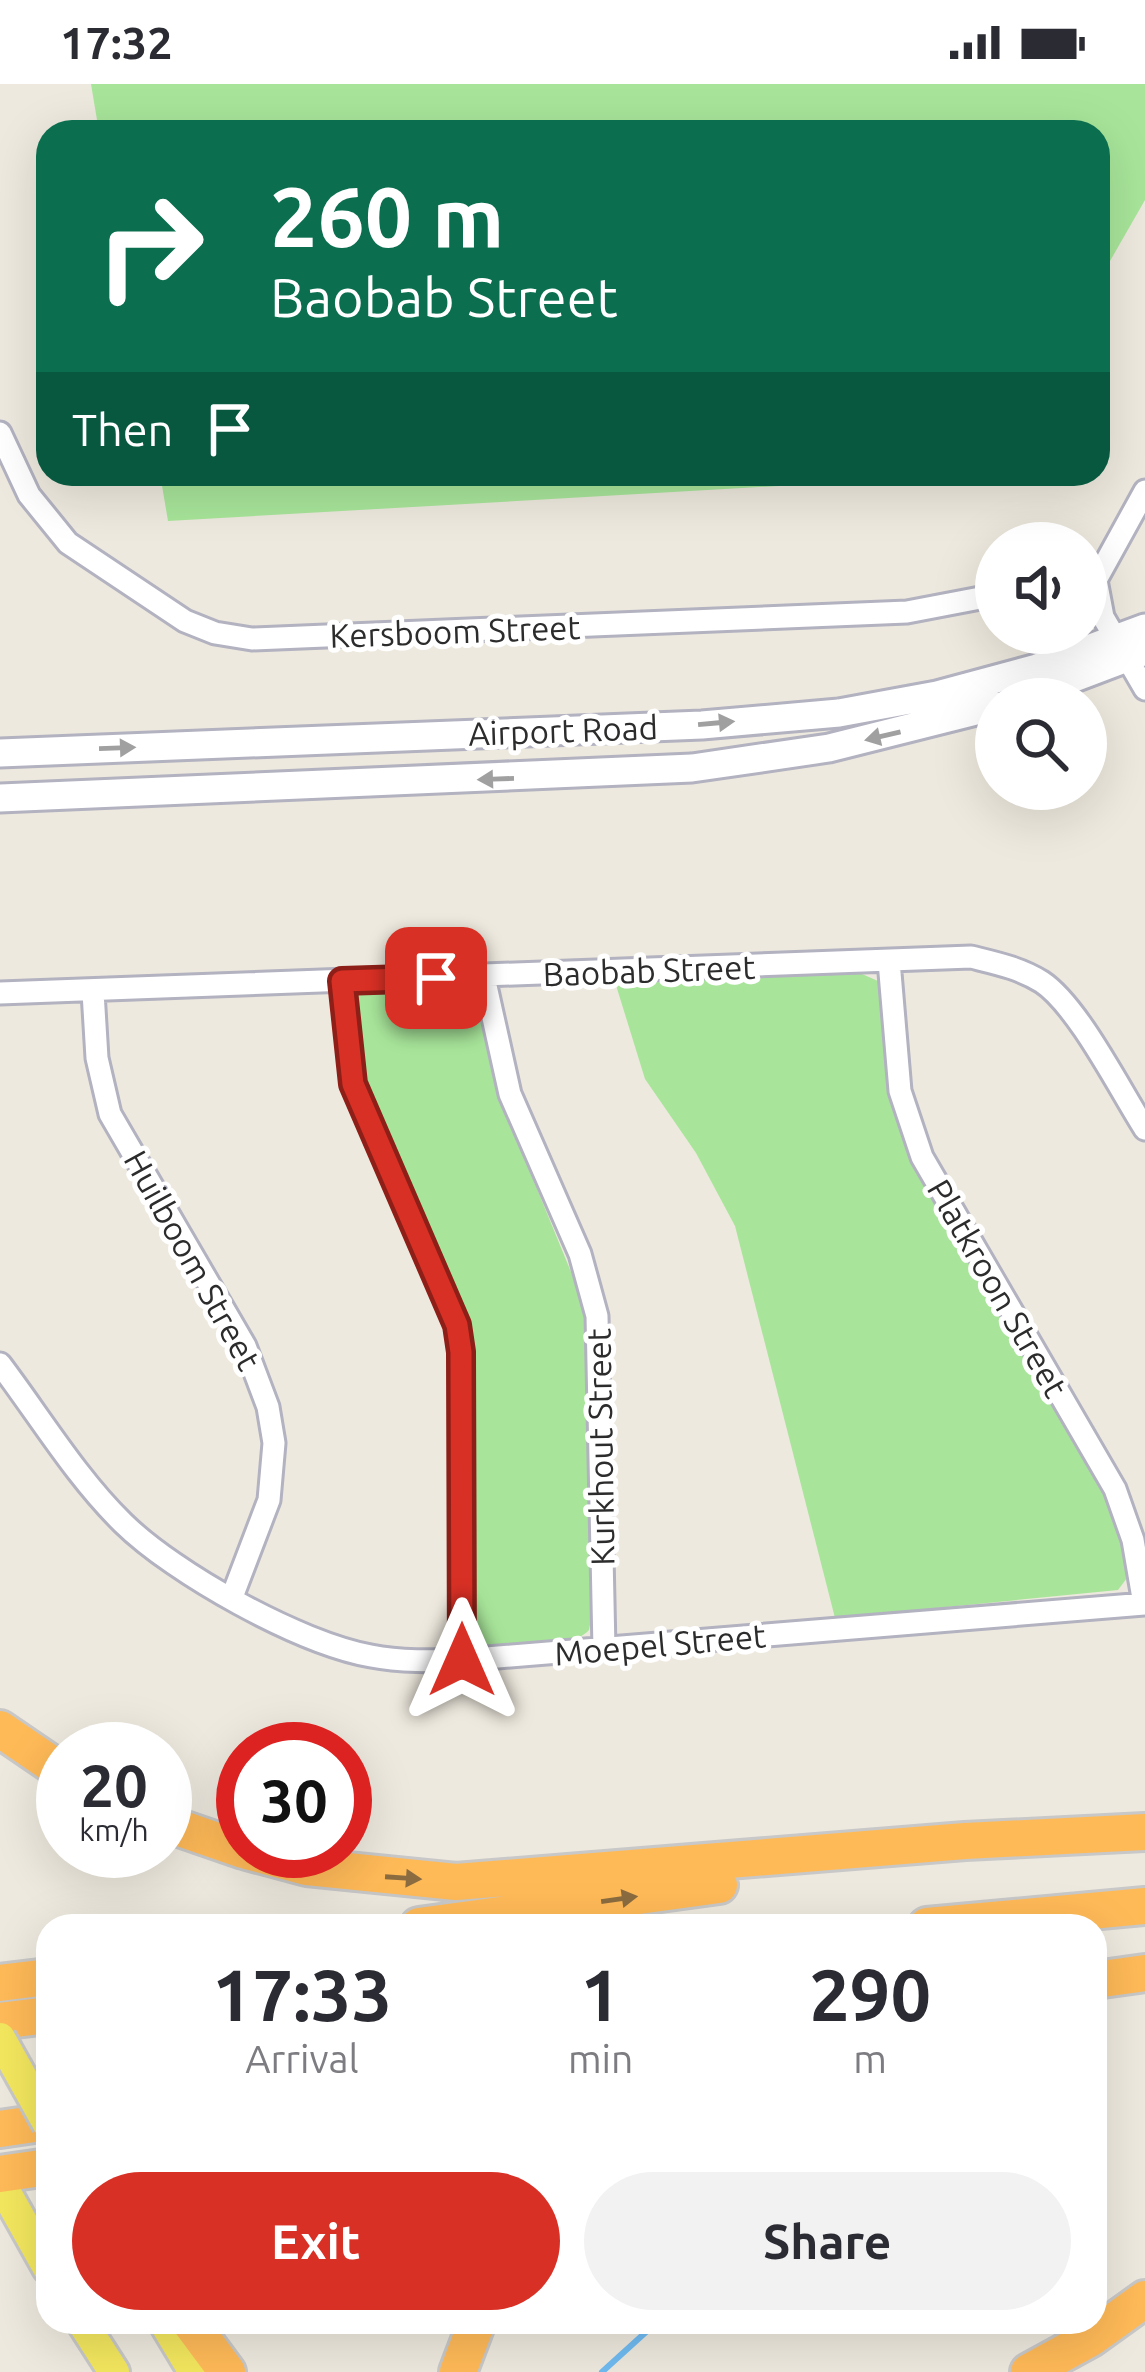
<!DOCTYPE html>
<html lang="en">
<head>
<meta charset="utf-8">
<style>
	:root { --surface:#fff; --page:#f2f2f3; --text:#2b2b33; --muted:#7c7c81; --accent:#d93025 }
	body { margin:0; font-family:Ubuntu,sans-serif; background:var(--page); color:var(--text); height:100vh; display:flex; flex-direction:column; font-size:45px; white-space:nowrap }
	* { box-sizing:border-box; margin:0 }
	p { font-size:39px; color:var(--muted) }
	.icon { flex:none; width:66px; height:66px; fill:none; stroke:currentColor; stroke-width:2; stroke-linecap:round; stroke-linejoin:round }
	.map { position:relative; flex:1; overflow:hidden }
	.details { position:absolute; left:36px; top:1830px; width:1071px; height:420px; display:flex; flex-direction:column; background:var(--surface); border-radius:36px; box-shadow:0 12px 48px #0002 }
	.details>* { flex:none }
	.guide { position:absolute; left:36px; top:36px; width:1074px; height:366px; border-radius:36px; box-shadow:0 12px 48px #0002; background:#0b6e4f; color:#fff; overflow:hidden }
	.controls { position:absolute; left:975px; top:438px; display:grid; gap:24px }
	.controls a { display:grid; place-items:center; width:132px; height:132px; border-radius:50%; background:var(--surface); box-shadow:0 12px 48px #0002; font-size:60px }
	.speed { position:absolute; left:36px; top:1638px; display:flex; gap:24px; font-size:60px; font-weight:700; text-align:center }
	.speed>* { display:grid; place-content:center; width:156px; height:156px; border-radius:50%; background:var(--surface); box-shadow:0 12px 48px #0002; line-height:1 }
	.speed small { font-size:30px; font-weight:400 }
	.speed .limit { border:18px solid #d22; background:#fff; color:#111 }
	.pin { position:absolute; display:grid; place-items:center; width:102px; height:102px; color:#fff; margin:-51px; border-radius:24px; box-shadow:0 6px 18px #0006 }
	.me { position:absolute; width:132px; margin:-66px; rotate:0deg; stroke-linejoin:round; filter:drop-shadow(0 0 9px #0008) }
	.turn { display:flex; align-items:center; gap:42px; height:252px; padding:0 36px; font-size:54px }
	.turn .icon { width:156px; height:156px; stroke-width:2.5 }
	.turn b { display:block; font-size:84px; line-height:102px }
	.then { display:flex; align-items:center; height:114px; padding:0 36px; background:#0003; gap:24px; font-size:45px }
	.eta { display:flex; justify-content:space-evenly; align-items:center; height:204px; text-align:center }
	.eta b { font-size:72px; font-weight:600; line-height:84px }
	.action { display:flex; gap:24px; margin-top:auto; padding:24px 36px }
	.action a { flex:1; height:138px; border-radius:72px; background:var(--accent); color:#fff; font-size:48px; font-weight:600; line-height:138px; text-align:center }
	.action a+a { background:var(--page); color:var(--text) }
	.status { display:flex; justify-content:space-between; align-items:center; height:84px; padding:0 60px; background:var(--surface); direction:ltr }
	.status svg { height:33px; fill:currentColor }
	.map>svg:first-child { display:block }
	.green { fill:#a8e59a }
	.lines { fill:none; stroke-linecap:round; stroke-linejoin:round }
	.stream { stroke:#70bbf1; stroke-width:6 }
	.minor-casing { stroke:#b2b2c0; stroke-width:27 }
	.secondary-casing { stroke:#b2b2c0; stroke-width:33 }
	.primary-casing { stroke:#c8c8c8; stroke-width:36 }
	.motorway-casing { stroke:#c8c8c8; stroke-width:42 }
	.minor { stroke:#fff; stroke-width:21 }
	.secondary { stroke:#fff; stroke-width:27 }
	.primary { stroke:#f3e75e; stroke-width:30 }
	.motorway { stroke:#ffba58; stroke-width:36 }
	.primary-bridge-casing { stroke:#c8c8c8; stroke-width:36; stroke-linecap:butt }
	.primary-bridge { stroke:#f3e75e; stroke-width:30 }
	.oneway { fill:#a0a0a0 }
	.oneway2 { fill:#8b6c40 }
	.route-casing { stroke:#8d1f18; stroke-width:30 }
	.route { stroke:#d93025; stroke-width:21 }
	.labels { text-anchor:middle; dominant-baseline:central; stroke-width:10; stroke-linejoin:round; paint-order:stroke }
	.street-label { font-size:33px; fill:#2c2c2c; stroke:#fff }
</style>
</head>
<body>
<div class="status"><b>17:32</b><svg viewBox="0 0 49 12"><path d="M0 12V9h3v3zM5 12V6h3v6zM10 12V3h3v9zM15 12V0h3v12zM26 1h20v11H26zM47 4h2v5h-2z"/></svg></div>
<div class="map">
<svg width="1145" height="2288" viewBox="0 0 1145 2288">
	<rect width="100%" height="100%" fill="#eee9de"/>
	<path class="green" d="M91 0H1145V116L1098 198V48H99Z
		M160 390H988L168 437Z
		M855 887 878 897 884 911 887 988 908 1067 1108 1410 1124 1448 1130 1490 1118 1506 835 1534 735 1142 696 1069 645 995 615 898Z
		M460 902 471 909 477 921 497 1007 580 1210 588 1256 593 1526 589 1546C572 1566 485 1573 467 1554V1265L364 1016 350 918 356 908Z"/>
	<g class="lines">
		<path class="stream" d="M602 2288 657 2238"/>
		<defs>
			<path id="minor" d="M0 349 29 411 68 459 185 537 215 549 252 555 907 528 996 511
				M1145 407 1096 496 1103 533 1145 605
				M889 877 900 1007 922 1073 1115 1405 1133 1456 1144 1520
				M484 893 510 1010 580 1170 597 1232 604 1565
				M342 897 353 1000 457 1241 461 1268 462 1576
				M93 908 97 974 110 1030 245 1262 268 1323 274 1359 269 1416 232 1513
				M0 909 971 873C995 879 1020 884 1042 898 1078 922 1120 1006 1145 1045
				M0 1280C40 1333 76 1393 123 1439 175 1490 299 1559 371 1572 401 1578 432 1577 462 1576L1145 1520"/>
			<path id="secondary" d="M1019 615 1145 567
				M0 669 702 641 839 629 937 611 1037 584 1145 544
				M0 714 692 684 829 664 996 622"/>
			<path id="primary" d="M0 2098 48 2184
				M82 2238 114 2288
				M164 2238 194 2288"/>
			<path id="motorway" d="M0 1645 63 1688
				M165 1739 243 1766
				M247 1767 307 1783 456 1798 965 1757 1145 1748
				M419 1842 719 1801
				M927 1842 1145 1822
				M1095 1896 1145 1889
				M0 1899 48 1893
				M0 1937 48 1931
				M0 2045 48 2038
				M0 2090 48 2083
				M190 2238 227 2288
				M458 2288 477 2238
				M1029 2288 1091 2254 1145 2215"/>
		</defs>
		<use href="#minor" class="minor-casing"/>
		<use href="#secondary" class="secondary-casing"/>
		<use href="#primary" class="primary-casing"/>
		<use href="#motorway" class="motorway-casing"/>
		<use href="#minor" class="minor"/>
		<use href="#secondary" class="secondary"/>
		<use href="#primary" class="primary"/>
		<use href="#motorway" class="motorway"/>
		<defs>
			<path id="primary-bridge" d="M0 1954 48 2040"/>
		</defs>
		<use href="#primary-bridge" class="primary-bridge-casing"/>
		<use href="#primary-bridge" class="primary-bridge"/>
	</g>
	<defs><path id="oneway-solid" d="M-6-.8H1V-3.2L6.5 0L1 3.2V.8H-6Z" transform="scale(3)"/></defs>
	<g class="oneway">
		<use href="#oneway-solid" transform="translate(716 639) rotate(-5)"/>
		<use href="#oneway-solid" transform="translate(883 652) rotate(167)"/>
		<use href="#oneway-solid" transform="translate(117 664) rotate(-2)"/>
		<use href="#oneway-solid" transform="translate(496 695) rotate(178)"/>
	</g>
	<g class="oneway2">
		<use href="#oneway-solid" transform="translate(403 1794) rotate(4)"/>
		<use href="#oneway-solid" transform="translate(619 1815) rotate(-8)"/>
	</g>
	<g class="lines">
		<defs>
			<path id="route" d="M436 894 342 897 353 1000 457 1241 461 1268 462 1576"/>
		</defs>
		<use href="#route" class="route-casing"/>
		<use href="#route" class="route"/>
	</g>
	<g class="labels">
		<g class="street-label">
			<text transform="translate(455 547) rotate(-2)">Kersboom Street</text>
			<text transform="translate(563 646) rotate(-2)">Airport Road</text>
			<text transform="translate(649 886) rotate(-2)">Baobab Street</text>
			<text transform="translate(193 1176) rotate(61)">Huilboom Street</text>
			<text transform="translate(998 1204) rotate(60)">Platkroon Street</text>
			<text transform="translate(600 1363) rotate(-91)">Kurkhout Street</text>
			<text transform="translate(660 1560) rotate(-5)">Moepel Street</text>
		</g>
	</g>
</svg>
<div class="controls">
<a><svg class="icon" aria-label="sound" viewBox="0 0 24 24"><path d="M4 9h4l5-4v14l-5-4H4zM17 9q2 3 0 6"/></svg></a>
<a><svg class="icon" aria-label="search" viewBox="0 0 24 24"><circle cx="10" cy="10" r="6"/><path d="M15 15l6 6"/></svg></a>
</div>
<div class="speed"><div>20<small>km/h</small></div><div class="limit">30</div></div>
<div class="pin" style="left:436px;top:894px;background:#d93025"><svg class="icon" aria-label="arrive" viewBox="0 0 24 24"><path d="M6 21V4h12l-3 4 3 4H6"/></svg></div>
<svg class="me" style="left:462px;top:1576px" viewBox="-20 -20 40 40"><path d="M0-17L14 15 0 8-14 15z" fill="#d93025" stroke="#fff" stroke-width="4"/></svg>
<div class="guide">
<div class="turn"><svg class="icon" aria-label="right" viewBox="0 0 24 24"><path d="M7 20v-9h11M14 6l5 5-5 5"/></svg><div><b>260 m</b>Baobab Street</div></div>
<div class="then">Then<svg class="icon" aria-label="arrive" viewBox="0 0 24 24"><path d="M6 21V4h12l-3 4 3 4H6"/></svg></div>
</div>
<section class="details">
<div class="eta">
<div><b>17:33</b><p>Arrival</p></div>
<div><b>1</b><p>min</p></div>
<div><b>290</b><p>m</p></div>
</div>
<div class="action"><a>Exit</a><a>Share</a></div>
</section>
</div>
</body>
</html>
